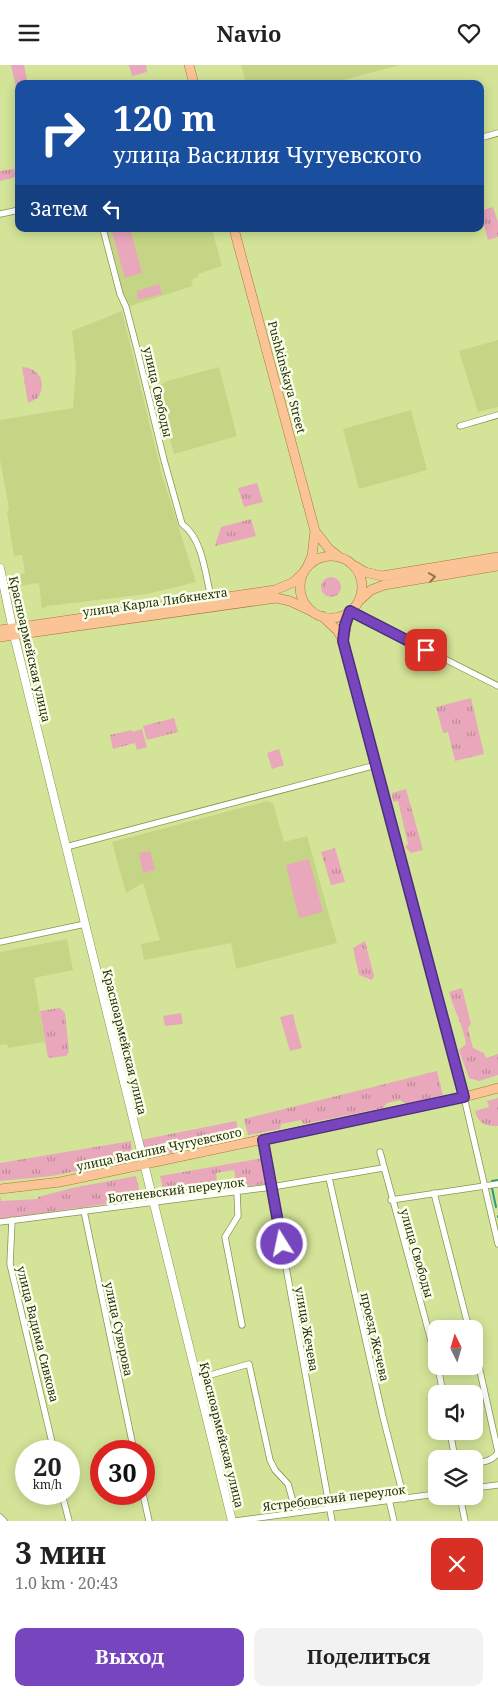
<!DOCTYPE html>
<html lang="ru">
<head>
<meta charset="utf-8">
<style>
	:root { --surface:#fff; --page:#f2f2f2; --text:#222; --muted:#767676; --accent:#7746be }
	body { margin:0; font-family:"Noto Serif",serif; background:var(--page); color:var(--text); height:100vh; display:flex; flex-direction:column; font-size:19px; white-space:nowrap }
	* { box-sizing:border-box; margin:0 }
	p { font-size:16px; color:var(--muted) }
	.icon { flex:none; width:28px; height:28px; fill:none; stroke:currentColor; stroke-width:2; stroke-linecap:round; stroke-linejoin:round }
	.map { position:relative; height:1456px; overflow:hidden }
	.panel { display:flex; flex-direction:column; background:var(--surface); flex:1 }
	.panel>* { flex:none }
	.guide { position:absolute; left:15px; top:15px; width:469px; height:152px; border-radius:10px; box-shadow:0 2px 12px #0003; background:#1a4fa0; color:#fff; overflow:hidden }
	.needle { width:32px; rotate:355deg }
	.fabs { position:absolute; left:428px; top:1255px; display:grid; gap:10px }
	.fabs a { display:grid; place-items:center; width:55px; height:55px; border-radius:10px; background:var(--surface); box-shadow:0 2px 12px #0003; font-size:25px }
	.speed { position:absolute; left:15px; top:1375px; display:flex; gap:10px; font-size:25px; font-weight:700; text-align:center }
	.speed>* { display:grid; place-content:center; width:65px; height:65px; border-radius:50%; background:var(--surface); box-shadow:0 2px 12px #0003; line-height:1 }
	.speed small { font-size:12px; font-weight:400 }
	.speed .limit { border:8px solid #d22; background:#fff; color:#111 }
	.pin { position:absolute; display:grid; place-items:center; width:42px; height:42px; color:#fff; margin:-21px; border-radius:10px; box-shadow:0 2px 8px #0006 }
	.me { position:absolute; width:55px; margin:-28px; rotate:350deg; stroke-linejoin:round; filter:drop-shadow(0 0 4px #0008) }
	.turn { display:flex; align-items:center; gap:18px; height:105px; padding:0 15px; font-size:22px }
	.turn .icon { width:65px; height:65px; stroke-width:2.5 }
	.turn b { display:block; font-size:35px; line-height:42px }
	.then { display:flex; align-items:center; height:48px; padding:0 15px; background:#0003; gap:10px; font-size:19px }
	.round { display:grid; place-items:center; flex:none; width:52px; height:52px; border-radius:10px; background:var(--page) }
	.head { display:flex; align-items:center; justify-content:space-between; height:85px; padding:0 15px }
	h1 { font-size:30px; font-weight:700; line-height:38px }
	.button { display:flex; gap:10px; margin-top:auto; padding:10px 15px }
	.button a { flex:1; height:58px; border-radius:10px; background:var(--accent); color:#fff; font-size:20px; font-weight:700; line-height:58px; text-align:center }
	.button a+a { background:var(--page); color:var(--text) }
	header { display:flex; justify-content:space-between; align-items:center; height:65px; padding:0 15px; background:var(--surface); font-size:22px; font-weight:700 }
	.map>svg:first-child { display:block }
	.built { fill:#c4d685 }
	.grass { fill:url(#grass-tufts) }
	.pitch { fill:#e9a7bb }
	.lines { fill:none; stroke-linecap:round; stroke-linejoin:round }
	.stream { stroke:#219e8a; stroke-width:2 }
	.minor-casing { stroke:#87964d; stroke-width:7 }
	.tertiary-casing { stroke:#87964d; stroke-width:9 }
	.primary-casing { stroke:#ae7639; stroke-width:10 }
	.minor { stroke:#fff; stroke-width:5.5 }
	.tertiary { stroke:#fff; stroke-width:8 }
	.primary { stroke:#fac496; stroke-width:9 }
	.oneway { stroke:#907852 }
	.route-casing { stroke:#4d2e7c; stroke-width:12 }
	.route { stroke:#7746be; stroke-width:9 }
	.labels { text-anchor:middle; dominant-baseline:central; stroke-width:5; stroke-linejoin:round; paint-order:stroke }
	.street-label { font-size:12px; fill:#272d0e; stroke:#f9ffe8 }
</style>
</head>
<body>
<header><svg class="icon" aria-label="menu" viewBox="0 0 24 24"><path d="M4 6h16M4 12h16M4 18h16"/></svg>Navio<svg class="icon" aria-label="heart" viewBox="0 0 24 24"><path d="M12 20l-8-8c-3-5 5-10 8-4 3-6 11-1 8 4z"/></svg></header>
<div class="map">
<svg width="498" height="1456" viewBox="0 0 498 1456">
	<defs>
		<pattern id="grass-tufts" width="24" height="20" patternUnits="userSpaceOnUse" patternTransform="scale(1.25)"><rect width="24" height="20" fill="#e9a7bb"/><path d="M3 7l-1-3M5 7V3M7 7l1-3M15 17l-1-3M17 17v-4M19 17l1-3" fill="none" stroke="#bd8896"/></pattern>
	</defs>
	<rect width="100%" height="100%" fill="#d3e498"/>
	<path class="built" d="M241 0H400L328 19H246Z
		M105 164H212L222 201 198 209V212L191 215 193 221 127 242Z
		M122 246 162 410 196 517 147 529 47 541 42 544 39 518 20 521 21 509 25 508 22 490 14 491 7 447 9 443 0 395V355L73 343 76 302 72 266Z
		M498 275V342L478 347 459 286Z
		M219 302 237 371 174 389 155 323 167 316Z
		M411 345 427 405 359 424 343 364Z
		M267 736 273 738 284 777 307 771 337 878 236 904 231 878 144 895 141 879 160 875 143 818 126 828 112 777Z
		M67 874 73 905 34 913 45 977 8 983 7 979 0 980V887Z"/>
	<path class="grass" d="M11 0H24L28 19H19L18 31Z
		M129 0H146L147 7 132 11Z
		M14 104 16 112 0 116V106Z
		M493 142 498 157V172L488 175 480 146Z
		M22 302C40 303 47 318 38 333L28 338Z
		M257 418 263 437 244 442 238 423Z
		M251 454 256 471 215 481 221 462Z
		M321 522a10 10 0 1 1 20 0a10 10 0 1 1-20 0Z
		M471 633 484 689 455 696 448 667 443 668 436 642Z
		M174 653 178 667 147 675 143 661Z
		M132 665 135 678 113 684 110 670Z
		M279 684 284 700 272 704 267 688Z
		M406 724 423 785 411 788 405 782 408 779 398 736 393 737 392 728Z
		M335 783 345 817 331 820 321 787Z
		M365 876 374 911 372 915 359 910 353 883Z
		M462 923 471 959 468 963 473 983 484 988 486 993 498 989V1010L479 1016 469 1013 459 985 466 979C463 960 454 945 449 927Z
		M60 943 65 948 69 987 66 991 48 993 40 946Z
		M293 949 296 962 284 966 280 952Z
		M437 1006 443 1030 406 1039 400 1035 387 1038 383 1043 304 1059 301 1055 281 1059 280 1064 248 1070 244 1054Z
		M498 1033V1061C486 1062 478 1058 475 1046L489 1042 487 1036Z
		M236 1056 240 1072 156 1091 147 1089 141 1075Z
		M131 1076 132 1088 128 1095 52 1111 0 1116V1098Z
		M263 1093 268 1119 237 1122 234 1105 216 1108 218 1124 165 1133 160 1111Z
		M136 1111 141 1134 0 1154V1130L1 1136 38 1134V1132L72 1123Z"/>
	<path class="pitch" d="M111 164H130L142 208 125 213Z
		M159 219 162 229 137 235V226Z
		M142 664 147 682 137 685 132 667Z
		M150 786 155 805 143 808 139 788Z
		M309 794 323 847 299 853 286 800Z
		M181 948 183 959 165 961 163 951Z
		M296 962 302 983 290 986 284 966Z"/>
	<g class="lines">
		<path class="stream" d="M492 1116 498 1115
			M492 1123 496 1142
			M498 1151V1152"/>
		<defs>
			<path id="minor" d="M480 73 498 68
				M0 149 19 145
				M103 164 120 229 126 242 137 284 164 395 182 459C204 475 205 511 212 536
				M460 361 498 350
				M350 546 498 621
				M66 782 376 700
				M0 877 85 859
				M464 1032 498 1179
				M263 1075 332 1456
				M380 1087 436 1294
				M329 1113 383 1352 404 1434
				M237 1127 238 1151 225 1172 242 1260
				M434 1128 469 1264
				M391 1135 498 1119
				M84 1146 134 1386
				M12 1155 10 1199 54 1386
				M0 1157 272 1122 383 1103
				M474 1279 498 1387
				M438 1301 443 1329
				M196 1314 249 1299 270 1395 275 1405 288 1419 296 1447
				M450 1366 455 1394
				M474 1398C484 1397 492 1396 498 1388
				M474 1423 498 1420
				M62 1429 69 1456
				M143 1429 149 1456
				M460 1431 465 1456
				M389 1435 394 1456
				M0 1452 4 1456
				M235 1456 436 1429"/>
			<path id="tertiary" d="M0 503 14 570 232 1456"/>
			<path id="primary" d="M189 0 194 19
				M234 164 315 466 312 491 307 502
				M315 466 329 484 338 491
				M300 522a31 31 0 1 1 62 0a31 31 0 1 1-62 0Z
				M355 501 365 507 382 511 498 492
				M360 535 371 525 384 520 498 501
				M322 551 337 565 343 575 464 1032
				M0 565 275 525 294 517 304 507
				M0 572 276 533 290 536 311 546
				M343 575 350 546
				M0 1124 60 1117 464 1032 498 1023"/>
		</defs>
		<use href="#minor" class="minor-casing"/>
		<use href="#tertiary" class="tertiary-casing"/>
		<use href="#primary" class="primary-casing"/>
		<use href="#minor" class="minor"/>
		<use href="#tertiary" class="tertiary"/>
		<use href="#primary" class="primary"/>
	</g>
	<defs><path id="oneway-chevron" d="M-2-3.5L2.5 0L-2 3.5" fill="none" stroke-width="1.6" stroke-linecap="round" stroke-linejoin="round" transform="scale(1.25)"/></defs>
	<use class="oneway" href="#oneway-chevron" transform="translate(432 512) rotate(-9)"/>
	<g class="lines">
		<defs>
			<path id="route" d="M282 1179 263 1075 464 1032 343 576 345 560 350 546 426 585"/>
		</defs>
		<use href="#route" class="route-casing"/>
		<use href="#route" class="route"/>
	</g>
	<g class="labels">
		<g class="street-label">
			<text transform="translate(287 312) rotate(75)">Pushkinskaya Street</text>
			<text transform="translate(158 327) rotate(77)">улица Свободы</text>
			<text transform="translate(155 537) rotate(-8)">улица Карла Либкнехта</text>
			<text transform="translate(30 584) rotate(77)">Красноармейская улица</text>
			<text transform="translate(125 977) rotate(76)">Красноармейская улица</text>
			<text transform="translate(159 1084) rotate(-12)">улица Василия Чугуевского</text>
			<text transform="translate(176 1125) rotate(-7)">Ботеневский переулок</text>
			<text transform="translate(417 1188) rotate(74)">улица Свободы</text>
			<text transform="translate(119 1264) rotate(78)">улица Суворова</text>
			<text transform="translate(307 1264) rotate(80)">улица Жечева</text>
			<text transform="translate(38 1269) rotate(76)">улица Вадима Сивкова</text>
			<text transform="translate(375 1272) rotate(77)">проезд Жечева</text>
			<text transform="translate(222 1370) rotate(76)">Красноармейская улица</text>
			<text transform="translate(334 1433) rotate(-7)">Ястребовский переулок</text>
		</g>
	</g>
</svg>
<div class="fabs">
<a><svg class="needle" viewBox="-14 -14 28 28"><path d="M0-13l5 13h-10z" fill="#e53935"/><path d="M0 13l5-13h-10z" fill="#767676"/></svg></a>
<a><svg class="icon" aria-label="sound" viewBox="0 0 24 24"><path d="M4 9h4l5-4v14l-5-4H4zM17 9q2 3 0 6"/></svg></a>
<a><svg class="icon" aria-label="layers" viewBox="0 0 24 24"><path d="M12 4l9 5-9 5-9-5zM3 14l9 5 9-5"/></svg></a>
</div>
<div class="speed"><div>20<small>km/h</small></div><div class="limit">30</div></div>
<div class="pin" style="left:426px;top:585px;background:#d93025"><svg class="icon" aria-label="arrive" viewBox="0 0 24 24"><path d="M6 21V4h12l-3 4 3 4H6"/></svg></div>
<svg class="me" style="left:282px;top:1179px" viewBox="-20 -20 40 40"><circle r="17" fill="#7746be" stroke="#fff" stroke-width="3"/><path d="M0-11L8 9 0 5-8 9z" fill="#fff"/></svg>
<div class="guide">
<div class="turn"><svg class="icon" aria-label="right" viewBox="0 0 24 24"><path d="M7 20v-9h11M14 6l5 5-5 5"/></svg><div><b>120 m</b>улица Василия Чугуевского</div></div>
<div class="then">Затем<svg class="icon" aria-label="left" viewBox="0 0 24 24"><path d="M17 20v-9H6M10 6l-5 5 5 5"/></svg></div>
</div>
</div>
<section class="panel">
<div class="head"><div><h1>3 мин</h1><p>1.0 km · 20:43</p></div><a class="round" style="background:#d93025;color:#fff"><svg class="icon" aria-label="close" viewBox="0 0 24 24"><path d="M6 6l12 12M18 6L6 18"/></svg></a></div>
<div class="button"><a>Выход</a><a>Поделиться</a></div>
</section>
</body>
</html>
